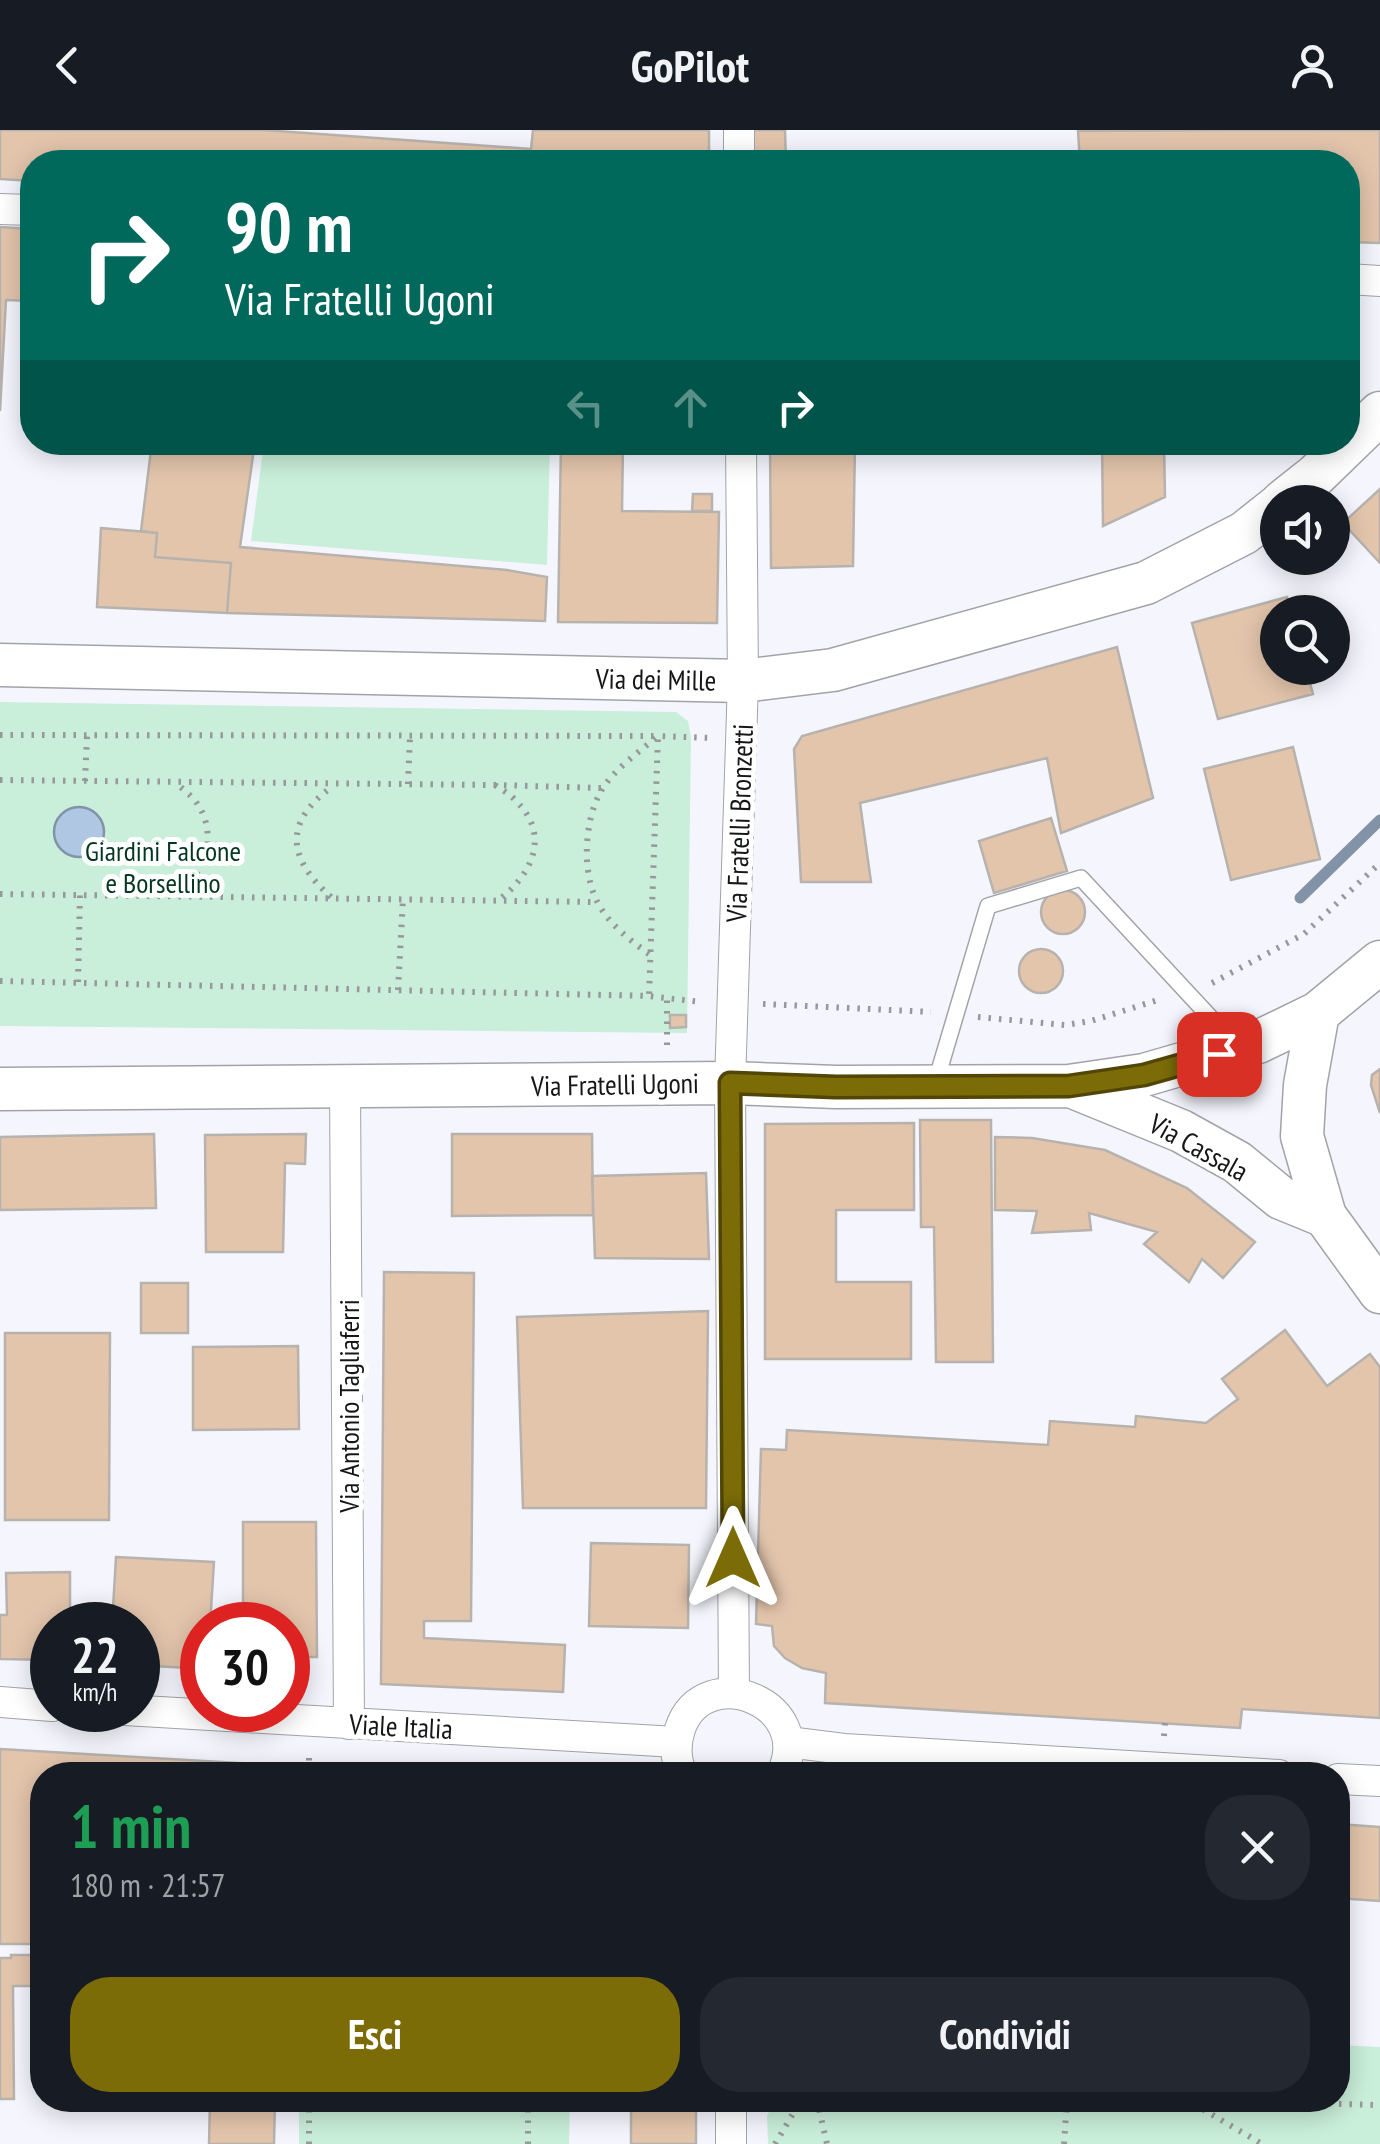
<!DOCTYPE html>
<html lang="it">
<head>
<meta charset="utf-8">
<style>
	:root { --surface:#171b24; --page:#242831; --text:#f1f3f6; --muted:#9ea1a6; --accent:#7c6c07 }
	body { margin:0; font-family:"PT Sans Narrow",sans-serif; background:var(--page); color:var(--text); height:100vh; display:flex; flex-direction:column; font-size:38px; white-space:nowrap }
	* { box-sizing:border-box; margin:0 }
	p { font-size:32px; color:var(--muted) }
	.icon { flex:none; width:55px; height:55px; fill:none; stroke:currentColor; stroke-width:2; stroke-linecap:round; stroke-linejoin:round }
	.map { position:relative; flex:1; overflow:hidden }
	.panel { position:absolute; left:30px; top:1632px; width:1320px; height:350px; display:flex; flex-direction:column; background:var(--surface); border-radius:40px; box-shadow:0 5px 25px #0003 }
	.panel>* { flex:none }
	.banner { position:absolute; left:20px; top:20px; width:1340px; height:305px; border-radius:40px; box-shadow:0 5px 25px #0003; background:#00695c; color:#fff; overflow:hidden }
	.tools { position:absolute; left:1260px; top:355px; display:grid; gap:20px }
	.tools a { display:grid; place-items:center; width:90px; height:90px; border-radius:50%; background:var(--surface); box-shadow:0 5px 25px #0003; font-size:50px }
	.speed { position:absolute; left:30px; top:1472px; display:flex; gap:20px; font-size:50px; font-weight:700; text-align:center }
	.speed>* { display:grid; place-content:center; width:130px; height:130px; border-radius:50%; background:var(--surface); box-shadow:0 5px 25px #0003; line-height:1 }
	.speed small { font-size:25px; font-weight:400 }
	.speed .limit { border:15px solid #d22; background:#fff; color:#111 }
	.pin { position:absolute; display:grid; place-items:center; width:85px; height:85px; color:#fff; margin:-42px; border-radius:20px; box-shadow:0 5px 15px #0006 }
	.me { position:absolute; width:110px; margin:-55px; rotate:0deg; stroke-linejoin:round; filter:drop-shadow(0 0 8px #0008) }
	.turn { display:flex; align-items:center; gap:35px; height:210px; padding:0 40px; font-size:45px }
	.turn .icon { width:130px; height:130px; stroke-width:2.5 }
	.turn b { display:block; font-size:70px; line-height:85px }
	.lanes { display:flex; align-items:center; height:95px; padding:0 40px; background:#0003; justify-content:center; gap:50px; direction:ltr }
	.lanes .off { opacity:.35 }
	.round { display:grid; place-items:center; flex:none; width:105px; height:105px; border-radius:40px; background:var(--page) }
	.head { display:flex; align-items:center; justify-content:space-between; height:170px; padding:0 40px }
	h1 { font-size:60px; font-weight:700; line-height:75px; color:#1e9e55 }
	.button { display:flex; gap:20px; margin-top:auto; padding:20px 40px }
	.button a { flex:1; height:115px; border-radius:40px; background:var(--accent); color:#fff; font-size:40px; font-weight:700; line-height:115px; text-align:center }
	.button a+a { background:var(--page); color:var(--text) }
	header { display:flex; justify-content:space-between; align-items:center; height:130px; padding:0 40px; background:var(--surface); font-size:45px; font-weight:700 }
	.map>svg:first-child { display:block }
	.green { fill:#c9eed9 }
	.water { fill:#b0c7e4; stroke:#8292a7; stroke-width:2.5 }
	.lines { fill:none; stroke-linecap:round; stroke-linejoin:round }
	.stream { stroke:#8292a7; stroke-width:11 }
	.building { fill:#e3c5ac; stroke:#b7b2ad; stroke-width:2.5 }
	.lane-casing { stroke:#a2a3a9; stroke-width:18 }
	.street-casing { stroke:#a2a3a9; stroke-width:32 }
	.secondary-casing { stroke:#a2a3a9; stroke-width:45 }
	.path { stroke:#97989c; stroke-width:6; stroke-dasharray:2.5 8; stroke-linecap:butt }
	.lane { stroke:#fff; stroke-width:15 }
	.street { stroke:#fff; stroke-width:30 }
	.secondary { stroke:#fff; stroke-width:42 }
	.route-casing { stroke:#514605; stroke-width:25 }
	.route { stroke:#7c6c07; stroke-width:18 }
	.labels { text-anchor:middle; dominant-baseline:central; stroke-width:10; stroke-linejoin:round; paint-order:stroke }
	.street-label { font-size:28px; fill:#151618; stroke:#fff }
	.park-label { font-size:28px; fill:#053622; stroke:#fff }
</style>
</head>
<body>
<header><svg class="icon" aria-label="back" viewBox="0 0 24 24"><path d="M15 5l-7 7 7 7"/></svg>GoPilot<svg class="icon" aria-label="person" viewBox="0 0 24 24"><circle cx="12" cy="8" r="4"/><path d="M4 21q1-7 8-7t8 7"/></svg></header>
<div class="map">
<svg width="1380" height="2014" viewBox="0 0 1380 2014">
	<rect width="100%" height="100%" fill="#f5f6fd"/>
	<path class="green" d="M264 313H550L547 435 251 411Z
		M0 572 676 582 688 591 691 607 687 903 0 896Z
		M1338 1915 1380 1917V2014H768L767 1986 775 1970H1338Z
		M299 1970H570L569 2014H299Z"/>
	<path class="water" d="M54 702a25 25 0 1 1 50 0a25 25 0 1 1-50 0Z"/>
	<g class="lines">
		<path class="stream" d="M1300 768 1380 690"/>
	</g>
	<path class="building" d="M0 0H264L531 19 533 0H709V32H32V51L0 49Z
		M747 0H785L786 32H748Z
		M1228 0H1380V113L1348 112V32H1080L1078 1Z
		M0 97 32 99V171L6 170 0 281Z
		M152 312H255L240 417 507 440 547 447 545 491 227 483 231 433 155 427 157 403 141 401Z
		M561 312H623L622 381 719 382 717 493 558 492Z
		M770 312H855L853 436 771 438Z
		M1102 312H1164L1165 367 1103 396Z
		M1380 359V433L1343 393Z
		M693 364H712V381H692Z
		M101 398 157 403 155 427 231 433 227 483 97 477Z
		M1287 467 1292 482H1278V538H1306L1313 564 1218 589 1192 493Z
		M1117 517 1153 668 1061 703 1047 628 860 673 871 752H801L794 619 802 606Z
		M1293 617 1320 729 1231 750 1204 639Z
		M1051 688 1067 741 994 763 979 711Z
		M1041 782a22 22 0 1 1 44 0a22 22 0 1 1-44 0Z
		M1019 841a22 22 0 1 1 44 0a22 22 0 1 1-44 0Z
		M670 885H686V897L670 898Z
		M1380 939V983L1371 955 1372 945Z
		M920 990H991L993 1232H936L934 1097H921Z
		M914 993V1080H836V1152H911V1229H765V994Z
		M154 1004 156 1078 0 1080V1007Z
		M306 1004 305 1034 285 1033 283 1122H206L205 1005Z
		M452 1004H592L593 1085 452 1086Z
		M995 1007 1032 1008 1105 1020 1187 1058 1255 1112 1223 1148 1202 1129 1189 1152 1144 1114 1157 1102 1089 1083 1091 1100 1032 1103 1037 1081 995 1080Z
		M706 1043 709 1129 595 1128 592 1046Z
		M384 1142 474 1143 471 1491H424V1508L565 1515 563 1562 381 1554Z
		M141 1153H188V1203H141Z
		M708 1181 706 1378H523L517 1187Z
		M1285 1200 1327 1256 1370 1224 1380 1237V1588L1242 1579 1240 1598 825 1573 826 1543 802 1538 785 1528 774 1516 772 1496 756 1494 761 1319 786 1320 787 1300 1048 1315 1050 1291 1135 1297 1136 1286 1206 1293 1238 1269 1222 1249Z
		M5 1203H110L109 1390H5Z
		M298 1216 299 1299 193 1300V1217Z
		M243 1392H316L317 1527H288V1495H243Z
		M591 1413 689 1415 688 1498 589 1496Z
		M116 1427 214 1432 210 1495H202V1539L138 1535V1495H112Z
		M70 1442V1495H52V1530L0 1529V1485H7L6 1443Z
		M0 1619 271 1635V1645H42V1683L40 1682V1814H0Z
		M350 1640 442 1645H350Z
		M1338 1694 1380 1697V1771L1338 1768Z
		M11 1825H42V1856H13L14 1969H0V1828H11Z
		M210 1970H275L274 2014H209Z
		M631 1970H696V2014H631Z"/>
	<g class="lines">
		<defs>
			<path id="lane" d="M936 951 988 776 1081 748 1236 915"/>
			<path id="street" d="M739 0V32
				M0 79 32 80
				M1348 149 1380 151
				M345 957 349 1594
				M734 1563 730 953 743 551 741 312
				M0 1572 52 1576
				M125 1580 676 1612
				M788 1612 844 1619 1279 1645
				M683 1645C675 1631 675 1615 680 1599 704 1528 818 1574 781 1645
				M1338 1649 1380 1651
				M731 1970V2014"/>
			<path id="secondary" d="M1282 372 1316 345 1380 283
				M0 535 743 551 833 540 1146 453 1244 403 1278 376
				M1318 883 1305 955 1302 1006 1325 1086 1380 1162
				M1073 957 1181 1001 1237 1032 1281 1068 1325 1086
				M0 959 730 953 836 957 1069 956 1144 945 1258 912 1318 883 1380 832"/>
		</defs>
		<use href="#lane" class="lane-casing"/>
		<use href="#street" class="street-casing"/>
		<use href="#secondary" class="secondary-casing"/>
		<path class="path" d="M0 605 658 606 649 866
			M0 650 495 655 602 658
			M85 651 87 605
			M408 654 410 606
			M495 655C502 660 510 664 515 670 551 704 533 743 500 769
			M0 764 597 772
			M161 764C168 761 177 759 184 755 209 739 215 699 198 675 193 666 182 659 175 652
			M331 767C287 728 283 692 333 656
			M649 824C630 810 611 796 599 775 581 744 584 691 601 661 614 639 639 622 658 606L712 608
			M0 851 649 866 701 872
			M78 852 80 765
			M1212 853 1304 804 1380 733
			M398 860 403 769
			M763 874 931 882
			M978 887 1065 895 1091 891 1161 869
			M667 915V869
			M1164 1606 1165 1593
			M309 1628V1645
			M817 1970 827 2014
			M1171 1970 1378 1975
			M1194 1974 1262 2014
			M309 2014V1970
			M528 2014V1970
			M775 2014 801 1970
			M1064 2014 1067 1970"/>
		<use href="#lane" class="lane"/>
		<use href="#street" class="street"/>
		<use href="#secondary" class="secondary"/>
	</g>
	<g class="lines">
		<defs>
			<path id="route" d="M733 1428 730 953 836 957 1069 956 1144 945 1219 924"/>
		</defs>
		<use href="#route" class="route-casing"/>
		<use href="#route" class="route"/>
	</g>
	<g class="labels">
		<g class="street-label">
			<text transform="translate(656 549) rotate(1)">Via dei Mille</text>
			<text transform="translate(739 693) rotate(-88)">Via Fratelli Bronzetti</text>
			<text transform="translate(615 954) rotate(-1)">Via Fratelli Ugoni</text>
			<text transform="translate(1199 1017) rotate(29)">Via Cassala</text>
			<text transform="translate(348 1276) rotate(-90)">Via Antonio Tagliaferri</text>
			<text transform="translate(401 1596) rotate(3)">Viale Italia</text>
		</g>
		<g class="park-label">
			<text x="163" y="720">Giardini Falcone<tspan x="163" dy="32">e Borsellino</tspan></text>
		</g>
	</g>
</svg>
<div class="tools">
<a><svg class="icon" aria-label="sound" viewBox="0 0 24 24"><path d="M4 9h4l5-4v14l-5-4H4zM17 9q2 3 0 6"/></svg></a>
<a><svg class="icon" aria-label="search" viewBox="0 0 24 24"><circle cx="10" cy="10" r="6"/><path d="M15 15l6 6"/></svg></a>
</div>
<div class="speed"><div>22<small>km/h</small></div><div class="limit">30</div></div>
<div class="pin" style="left:1219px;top:924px;background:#d93025"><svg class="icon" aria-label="arrive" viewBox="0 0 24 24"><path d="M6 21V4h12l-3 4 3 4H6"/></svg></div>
<svg class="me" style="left:733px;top:1428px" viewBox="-20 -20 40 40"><path d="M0-17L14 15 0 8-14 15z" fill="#7c6c07" stroke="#fff" stroke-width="4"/></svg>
<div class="banner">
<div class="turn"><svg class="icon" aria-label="right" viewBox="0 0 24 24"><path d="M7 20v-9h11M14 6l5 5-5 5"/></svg><div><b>90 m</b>Via Fratelli Ugoni</div></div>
<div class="lanes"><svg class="icon off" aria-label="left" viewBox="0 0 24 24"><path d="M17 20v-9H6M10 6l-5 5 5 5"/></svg><svg class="icon off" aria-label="ahead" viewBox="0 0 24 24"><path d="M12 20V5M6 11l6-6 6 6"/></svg><svg class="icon" aria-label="right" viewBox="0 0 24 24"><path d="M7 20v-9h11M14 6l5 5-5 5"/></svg></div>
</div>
<section class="panel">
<div class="head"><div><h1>1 min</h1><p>180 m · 21:57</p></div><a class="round"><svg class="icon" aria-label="close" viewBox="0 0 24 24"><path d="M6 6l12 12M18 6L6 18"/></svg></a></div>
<div class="button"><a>Esci</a><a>Condividi</a></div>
</section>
</div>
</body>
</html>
